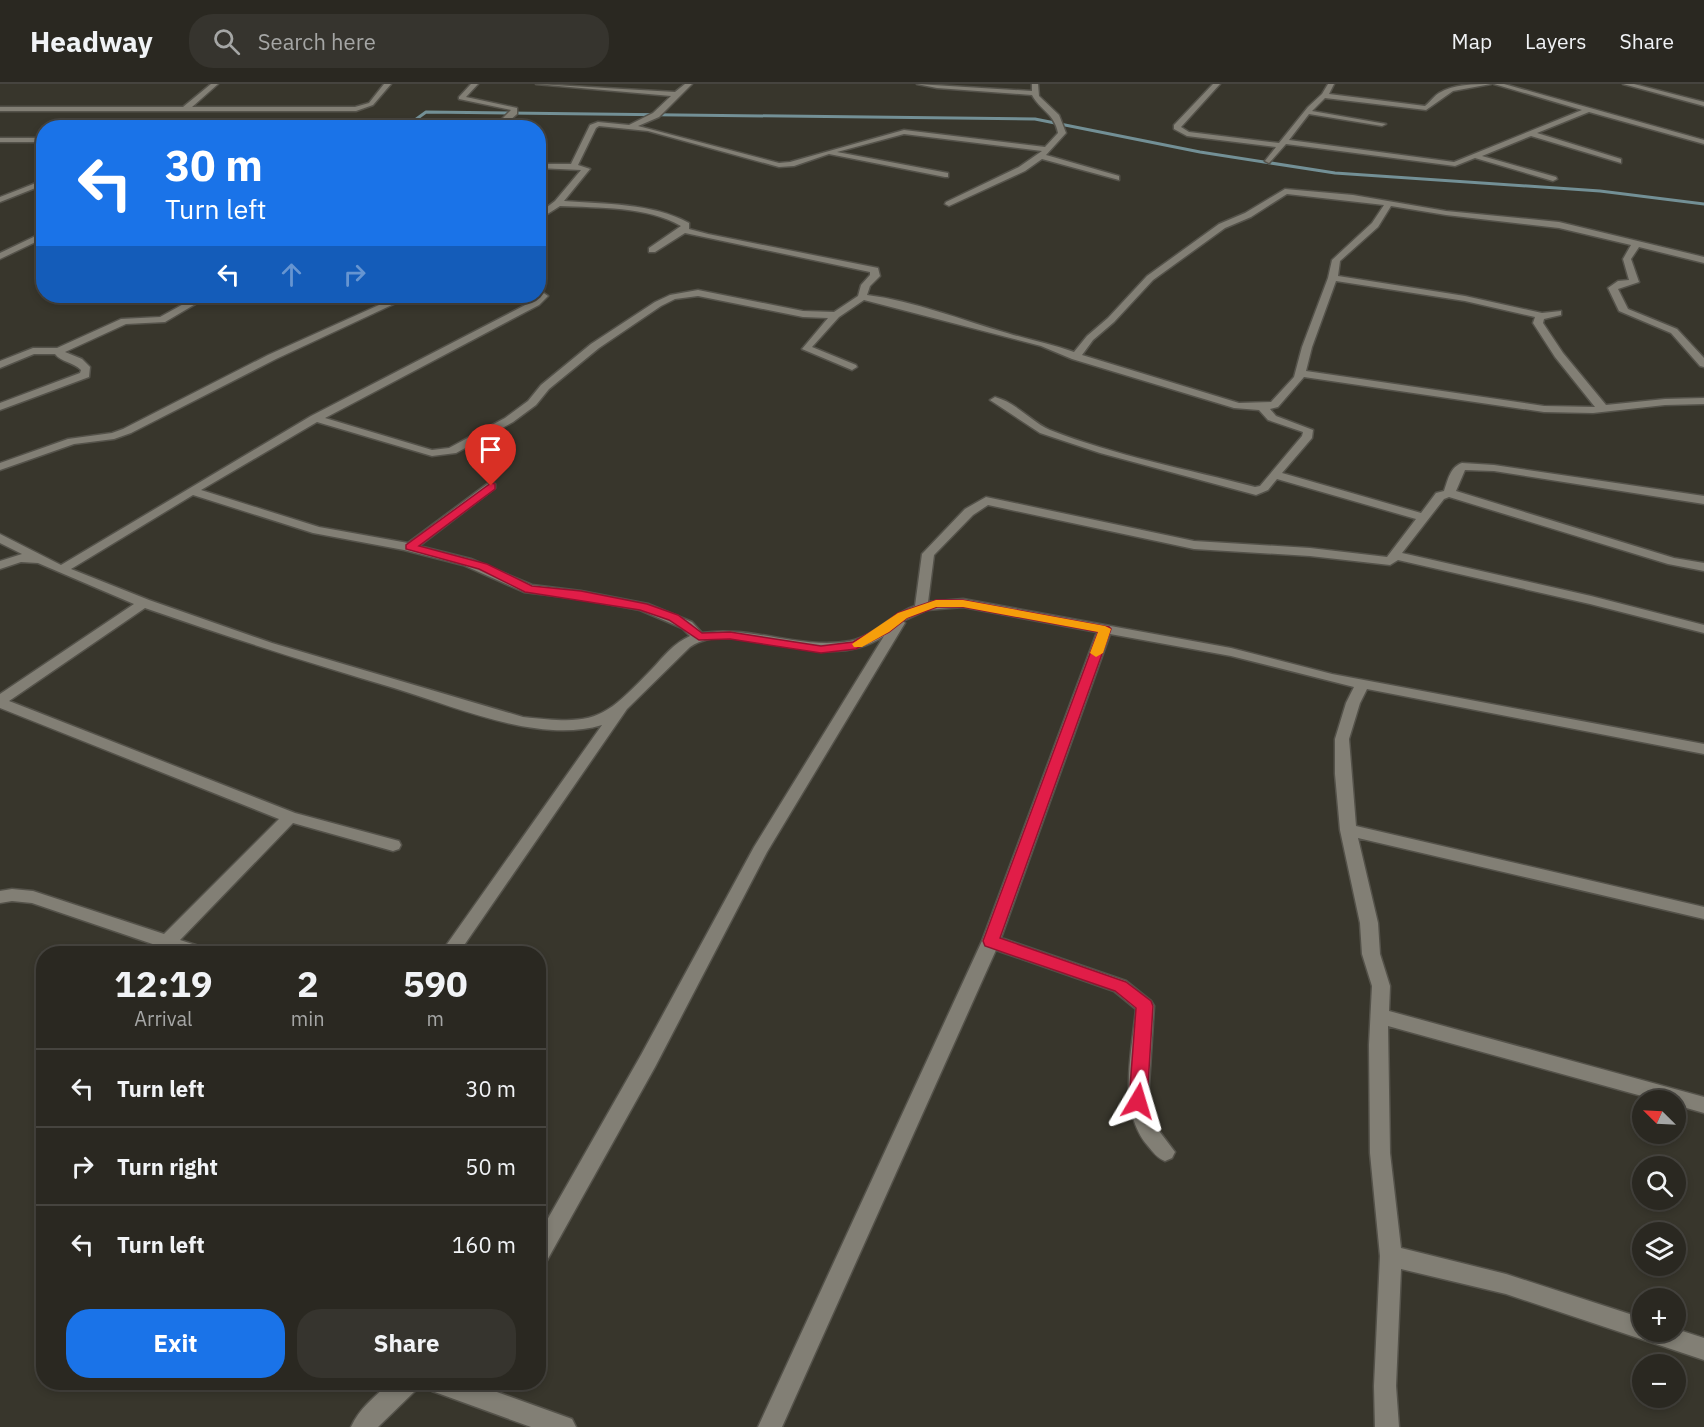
<!DOCTYPE html>
<html lang="en">
<head>
<meta charset="utf-8">
<style>
	:root { --surface:#2a2821; --page:#36342e; --text:#f1f3f6; --muted:#a5a6a5; --line:#46443f; --accent:#1a73e8 }
	body { margin:0; font-family:"IBM Plex Sans",sans-serif; background:var(--page); color:var(--text); height:100vh; display:flex; flex-direction:column; font-size:22px; white-space:nowrap }
	* { box-sizing:border-box; margin:0 }
	p { font-size:20px; color:var(--muted) }
	.icon { flex:none; width:33px; height:33px; fill:none; stroke:currentColor; stroke-width:2; stroke-linecap:round; stroke-linejoin:round }
	.map { position:relative; flex:1; overflow:hidden }
	.panel { position:absolute; left:36px; top:862px; width:510px; height:444px; display:flex; flex-direction:column; background:var(--surface); border-radius:24px; box-shadow:0 3px 9px #0003,0 0 0 2px var(--line) }
	.panel>* { flex:none }
	.banner { position:absolute; left:36px; top:36px; width:510px; height:183px; border-radius:24px; box-shadow:0 3px 9px #0003,0 0 0 2px var(--line); background:#1a73e8; color:#fff; overflow:hidden }
	.needle { width:39px; rotate:294deg }
	.buttons { position:absolute; left:1632px; top:1006px; display:grid; gap:12px }
	.buttons a { display:grid; place-items:center; width:54px; height:54px; border-radius:50%; background:var(--surface); box-shadow:0 3px 9px #0003,0 0 0 2px var(--line); font-size:30px }
	.pin { position:absolute; display:grid; place-items:center; width:51px; height:51px; color:#fff; margin:-62px -26px; border-radius:50% 50% 50% 0; rotate:-45deg; box-shadow:0 0 6px #0007 }
	.pin .icon { rotate:45deg }
	.me { position:absolute; width:66px; margin:-33px; rotate:7deg; stroke-linejoin:round; filter:drop-shadow(0 0 4px #0008) }
	.turn { display:flex; align-items:center; gap:21px; height:126px; padding:0 30px; font-size:27px }
	.turn .icon { width:78px; height:78px; stroke-width:2.5 }
	.turn b { display:block; font-size:42px; line-height:51px }
	.lanes { display:flex; align-items:center; height:57px; padding:0 30px; background:#0003; justify-content:center; gap:30px; direction:ltr }
	.lanes .off { opacity:.35 }
	.eta { display:flex; justify-content:space-evenly; align-items:center; height:102px; text-align:center }
	.eta b { font-size:36px; font-weight:700; line-height:42px }
	.action { display:flex; gap:12px; margin-top:auto; padding:12px 30px }
	.action a { flex:1; height:69px; border-radius:24px; background:var(--accent); color:#fff; font-size:24px; font-weight:700; line-height:69px; text-align:center }
	.action a+a { background:var(--page); color:var(--text) }
	ul { padding:0; list-style:none }
	li { display:flex; align-items:center; gap:18px; height:78px; padding:0 30px; border-top:2px solid var(--line) }
	li div { flex:1 }
	li b { display:block; font-size:22px }
	li em { font-style:normal }
	header { display:flex; align-items:center; gap:36px; box-sizing:border-box; height:84px; padding:0 30px; background:var(--surface); border-bottom:2px solid var(--line) }
	header strong { font-size:28px }
	nav { display:flex; gap:33px; margin-inline-start:auto; font-size:21px }
	.search { width:420px; height:54px; background:var(--page); display:flex; align-items:center; gap:15px; box-sizing:border-box; padding:0 21px; border-radius:24px; color:var(--muted); font-size:22px }
	.map>svg:first-child { display:block }
	.lines { fill:none; stroke-linecap:round; stroke-linejoin:round }
	.stream { stroke:#739096; stroke-width:3 }
	.minor-casing { stroke:#54524a; stroke-width:3 }
	.minor { fill:#827f75; fill-rule:evenodd }
	.route { fill:#e11d48; stroke:#92132f; stroke-width:1.5 }
	.slow { fill:#f59e0b }
</style>
</head>
<body>
<header>
<strong>Headway</strong>
<div class="search"><svg class="icon" aria-label="search" viewBox="0 0 24 24"><circle cx="10" cy="10" r="6"/><path d="M15 15l6 6"/></svg>Search here</div>
<nav><a>Map</a><a>Layers</a><a>Share</a></nav>
</header>
<div class="map">
<svg width="1704" height="1343" viewBox="0 0 1704 1343">
	<rect width="100%" height="100%" fill="#38362c"/>
	<g class="lines">
		<path class="stream" d="M404 44 426 28 1035 35 1200 68 1335 89 1600 107 1704 120"/>
		<defs>
			<path id="minor" d="M211 0H218L192 23H355L369 19 384 0H391L373 21 356 27H0V23H183Z
				M471 0H478L466 13 517 24V30L501 44H493L511 26 459 15V13Z
				M536 0 675 8 685 0H692L659 33 638 42 779 79 790 78 904 46 1045 63 1058 49C1055 30 1039 25 1032 11L937 4 917 0 1032 7V0H1038L1039 12 1059 31 1066 49 1046 71 1119 92V96L1042 75 1025 87 949 122 945 120 946 118 1019 83 1042 67 904 50 837 68 948 89V93H945L829 70 794 82 779 83 648 47 599 42 596 44 578 81 590 85 564 117C604 120 653 119 689 139V145L708 150 878 184 880 192 870 202 867 211C915 217 961 236 1007 249 1030 256 1052 260 1074 268L1087 252 1108 234 1147 192 1219 140 1245 129 1285 105 1353 111 1446 127 1559 138 1704 173V179L1639 163 1631 175 1639 198 1618 205 1628 225 1677 245 1704 274V283L1700 282 1671 249 1619 227 1608 204 1618 197 1629 196 1623 175 1631 161 1559 144 1446 131 1391 122 1378 143 1340 177 1338 192 1465 212 1542 229 1561 227V231L1544 235 1543 239 1563 269 1606 321 1665 315 1704 314V320L1665 321 1593 329 1544 328 1304 293 1278 323 1270 325 1276 332 1313 346 1312 354 1282 389 1421 429 1436 409 1444 407C1448 396 1450 383 1462 379L1494 381 1704 412V420L1494 387 1465 386 1456 407 1674 474 1704 479V487L1668 480 1449 413 1444 415 1402 469 1591 512 1704 541V549L1590 520 1398 476 1390 481 1310 472 1194 465 988 421 973 431 934 471 928 518 963 515 1231 564 1332 590 1704 660V670L1367 605 1360 619 1349 655 1356 742 1704 823V835L1358 754 1378 839 1380 870 1390 902 1389 927 1704 1013V1029L1676 1021V1017H1660L1388 942 1390 1069 1401 1164 1506 1190 1642 1234V1248H1676V1245L1704 1254V1276L1506 1210 1401 1185 1396 1302 1399 1343H1375L1374 1302 1380 1172 1370 1069 1369 961 1372 902 1362 870 1360 839 1340 746 1335 690V655L1346 619 1354 603 1231 572 1110 550 1001 854 1126 897 1151 917 1154 922 1148 1017 1156 1043 1175 1068 1172 1074 1165 1077C1157 1074 1153 1068 1148 1062 1117 1026 1132 968 1136 925L1114 907 996 866 782 1343H758L982 857 1097 548 963 523 927 526 903 537 905 539 767 768 655 983 545 1180 538 1183V1152L641 971 754 763 884 552C819 595 742 529 690 563L627 625 458 870H440L602 641C539 660 456 623 394 604 310 579 228 553 145 524L9 617 295 729 399 757 401 761 399 765 393 767 293 739 180 856 208 865 211 870H182L32 819 12 817 0 819V807L12 805 33 807 164 850 279 735 0 624V610L134 520 38 479 21 478 0 485V477L22 470 0 459V450L61 481 311 332 533 217 538 212V205L548 212 539 221 325 334 432 366 449 364 505 334 528 317 541 301 591 260 655 218 670 211 698 206 803 227 834 228 858 212 861 201 870 191V188L685 149 655 168H649V164L681 142C647 122 598 124 560 122L538 136V130L555 117 581 86 538 84V80H571L590 41 598 38 629 41 653 29 671 12ZM1287 110 1384 121 1372 139 1332 176 1328 194 1302 263 1294 293 1271 318 1239 319 1082 271 1093 256 1114 238 1153 196 1225 144 1251 133ZM1336 197 1465 217 1535 233 1533 239 1555 273 1595 323 1544 322 1306 287 1312 263ZM698 212 803 233 828 234 802 265 852 286 857 283 856 281 812 263 839 233 864 216 1041 262 1072 275 1234 324 1259 326 1268 336 1303 348 1302 352 1260 402 1255 403C1187 385 1116 372 1050 346 1030 337 1017 319 995 313L990 316 1040 349 1100 369 1256 411 1268 406 1277 395 1416 435 1387 473 1310 464 1194 457 986 413 965 425 922 470 915 522C891 530 874 553 850 557 800 566 752 541 702 549L692 538 648 520 581 507 532 501 471 475 419 462 495 404V400H487L408 459 319 443 201 406 317 338 432 372 456 369 513 338 536 321 549 305 599 264 661 222 675 215ZM193 411 313 449 404 466 463 481 524 508 581 515 640 526 682 544 690 552C674 559 664 572 652 585 602 637 595 641 523 633L272 559 149 516 71 485Z
				M1213 0H1220L1181 43 1189 48 1279 59 1308 23 1322 10 1328 0H1334L1329 10 1425 22C1430 18 1434 12 1439 9 1454 0 1474 0 1491 0L1453 7 1426 26 1325 14 1312 27 1386 40 1382 42 1309 30 1289 56 1454 78 1582 26 1494 0H1504L1704 56V60L1589 28 1537 49 1621 75V79L1531 52 1482 72 1556 93 1557 95 1553 97 1475 74 1455 82 1286 60 1269 79 1265 77 1276 63 1187 52 1174 45V41Z
				M1623 0H1634L1704 18V22Z
				M0 54H44V58H0Z
				M36 99 43 101 0 118V113Z
				M44 148V154L0 175V169Z
				M198 212H209L165 238 126 240 65 268 82 275 90 283 89 293 0 326V319L80 289 81 286C73 278 61 278 55 270H34L0 284V277L33 264H57L121 235 160 233Z
				M399 212H411L276 275 131 349 114 355 74 360 0 386V379L68 355 112 349 123 345 268 271Z
				M390 1299H418L415 1307 378 1343H351C359 1325 375 1312 390 1299Z
				M429 1299H472L572 1335 576 1343H531L432 1307Z"/>
		</defs>
		<use href="#minor" class="minor-casing"/>
		<use href="#minor" class="minor"/>
	</g>
	<path class="route" d="M491 399 495 400V405L419 462 487 480 532 502 581 507 647 520 678 531 702 549 730 548 821 562 853 558 880 543 898 529 936 516H963L1109 543 1111 545 1000 854 1126 898 1151 917 1153 922 1147 1017 1144 1023 1138 1025 1132 1023 1129 1017 1136 924 1115 907 985 862 983 857 1098 548 963 523H937L907 534 889 548 856 565 821 569 730 555 699 556 669 536 640 526 525 508 479 485 406 465V461Z"/>
	<path class="slow" d="M936 516H963L1105 542 1111 545 1103 569 1096 573 1090 569 1098 548 963 523H936L907 534 889 548 862 563H854L852 560 898 529Z"/>
</svg>
<div class="buttons">
<a><svg class="needle" viewBox="-14 -14 28 28"><path d="M0-13l5 13h-10z" fill="#e53935"/><path d="M0 13l5-13h-10z" fill="#a5a6a5"/></svg></a>
<a><svg class="icon" aria-label="search" viewBox="0 0 24 24"><circle cx="10" cy="10" r="6"/><path d="M15 15l6 6"/></svg></a>
<a><svg class="icon" aria-label="layers" viewBox="0 0 24 24"><path d="M12 4l9 5-9 5-9-5zM3 14l9 5 9-5"/></svg></a>
<a>+</a>
<a>−</a>
</div>
<div class="pin" style="left:491px;top:402px;background:#d93025"><svg class="icon" aria-label="arrive" viewBox="0 0 24 24"><path d="M6 21V4h12l-3 4 3 4H6"/></svg></div>
<svg class="me" style="left:1138px;top:1017px" viewBox="-20 -20 40 40"><path d="M0-17L14 15 0 8-14 15z" fill="#e11d48" stroke="#fff" stroke-width="4"/></svg>
<div class="banner">
<div class="turn"><svg class="icon" aria-label="left" viewBox="0 0 24 24"><path d="M17 20v-9H6M10 6l-5 5 5 5"/></svg><div><b>30 m</b>Turn left</div></div>
<div class="lanes"><svg class="icon" aria-label="left" viewBox="0 0 24 24"><path d="M17 20v-9H6M10 6l-5 5 5 5"/></svg><svg class="icon off" aria-label="ahead" viewBox="0 0 24 24"><path d="M12 20V5M6 11l6-6 6 6"/></svg><svg class="icon off" aria-label="right" viewBox="0 0 24 24"><path d="M7 20v-9h11M14 6l5 5-5 5"/></svg></div>
</div>
<section class="panel">
<div class="eta">
<div><b>12:19</b><p>Arrival</p></div>
<div><b>2</b><p>min</p></div>
<div><b>590</b><p>m</p></div>
</div>
<ul>
<li><svg class="icon" aria-label="left" viewBox="0 0 24 24"><path d="M17 20v-9H6M10 6l-5 5 5 5"/></svg><div><b>Turn left</b></div><em>30 m</em></li>
<li><svg class="icon" aria-label="right" viewBox="0 0 24 24"><path d="M7 20v-9h11M14 6l5 5-5 5"/></svg><div><b>Turn right</b></div><em>50 m</em></li>
<li><svg class="icon" aria-label="left" viewBox="0 0 24 24"><path d="M17 20v-9H6M10 6l-5 5 5 5"/></svg><div><b>Turn left</b></div><em>160 m</em></li>
</ul>
<div class="action"><a>Exit</a><a>Share</a></div>
</section>
</div>
</body>
</html>
